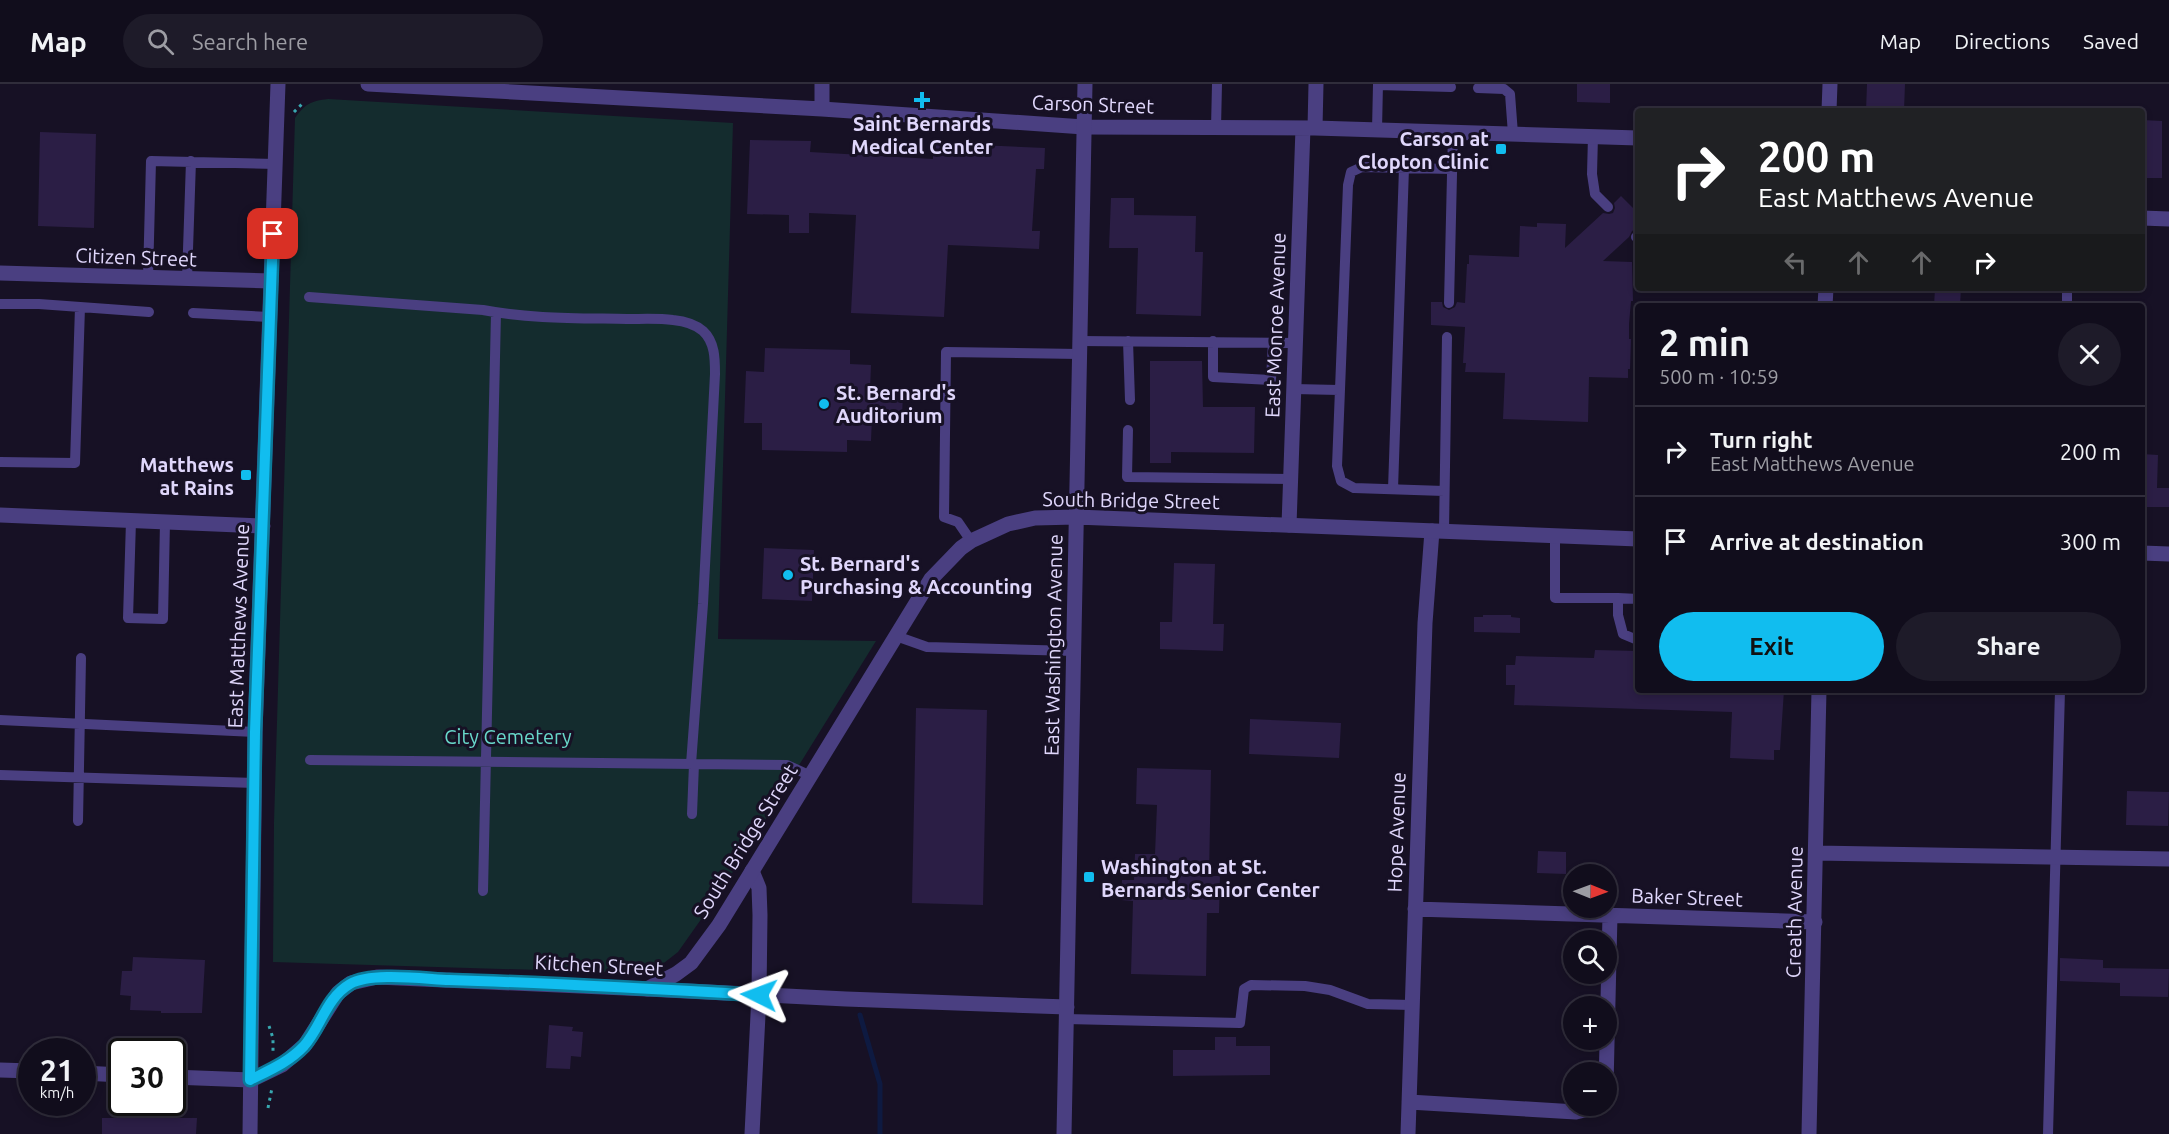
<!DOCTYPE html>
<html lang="en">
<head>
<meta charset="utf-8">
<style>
	:root { --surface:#110d1c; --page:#1e1b29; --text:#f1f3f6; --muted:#9c9ca3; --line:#302d3b; --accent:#11bdef }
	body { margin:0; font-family:Ubuntu,sans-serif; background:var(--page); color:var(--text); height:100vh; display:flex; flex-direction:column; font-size:22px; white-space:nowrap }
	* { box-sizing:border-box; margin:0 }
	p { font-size:20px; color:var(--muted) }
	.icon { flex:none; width:33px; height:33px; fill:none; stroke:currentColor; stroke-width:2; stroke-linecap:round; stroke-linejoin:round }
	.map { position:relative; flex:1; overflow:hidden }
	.details { position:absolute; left:1635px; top:219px; width:510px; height:390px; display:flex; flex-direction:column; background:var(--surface); border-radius:6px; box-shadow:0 3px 9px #0003,0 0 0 2px var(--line) }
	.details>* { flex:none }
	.hud { position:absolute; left:1635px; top:24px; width:510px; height:183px; border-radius:6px; box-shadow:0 3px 9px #0003,0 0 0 2px var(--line); background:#202124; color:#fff; overflow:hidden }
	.needle { width:39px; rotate:91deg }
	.tools { position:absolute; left:1563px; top:780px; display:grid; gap:12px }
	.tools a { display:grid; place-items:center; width:54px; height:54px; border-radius:50%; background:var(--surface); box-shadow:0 3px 9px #0003,0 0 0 2px var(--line); font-size:30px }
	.speed { position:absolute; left:18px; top:954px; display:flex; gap:12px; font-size:30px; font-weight:700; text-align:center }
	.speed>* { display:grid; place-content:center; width:78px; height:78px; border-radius:50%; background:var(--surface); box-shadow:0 3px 9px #0003,0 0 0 2px var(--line); line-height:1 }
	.speed small { font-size:15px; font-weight:400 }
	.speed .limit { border:3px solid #111; border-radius:9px; background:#fff; color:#111 }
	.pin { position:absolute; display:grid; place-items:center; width:51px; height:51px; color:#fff; margin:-26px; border-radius:12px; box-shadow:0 3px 9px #0006 }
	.me { position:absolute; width:66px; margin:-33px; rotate:273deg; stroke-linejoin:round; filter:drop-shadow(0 0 4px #0008) }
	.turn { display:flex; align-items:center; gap:21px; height:126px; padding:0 24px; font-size:27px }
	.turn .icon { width:78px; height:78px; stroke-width:2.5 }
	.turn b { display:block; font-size:42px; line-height:51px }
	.lanes { display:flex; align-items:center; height:57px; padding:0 24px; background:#0003; justify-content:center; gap:30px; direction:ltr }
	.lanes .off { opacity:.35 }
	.round { display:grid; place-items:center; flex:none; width:63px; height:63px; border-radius:32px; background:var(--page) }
	.overview { display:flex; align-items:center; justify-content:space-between; height:102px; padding:0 24px }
	h1 { font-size:36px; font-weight:600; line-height:45px }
	.cta { display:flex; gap:12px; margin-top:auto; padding:12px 24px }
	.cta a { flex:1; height:69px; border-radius:36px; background:var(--accent); color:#111; font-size:24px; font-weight:600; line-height:69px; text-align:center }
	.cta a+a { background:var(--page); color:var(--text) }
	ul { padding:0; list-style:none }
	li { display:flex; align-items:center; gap:18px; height:90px; padding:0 24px; border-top:2px solid var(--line) }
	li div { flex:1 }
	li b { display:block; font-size:22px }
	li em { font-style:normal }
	header { display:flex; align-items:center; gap:36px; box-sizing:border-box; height:84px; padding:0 30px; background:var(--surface); border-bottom:2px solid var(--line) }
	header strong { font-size:28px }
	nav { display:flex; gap:33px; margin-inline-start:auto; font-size:21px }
	.search { width:420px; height:54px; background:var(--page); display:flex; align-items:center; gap:15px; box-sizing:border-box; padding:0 21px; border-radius:33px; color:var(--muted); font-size:22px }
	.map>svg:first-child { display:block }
	.green { fill:#142c2e }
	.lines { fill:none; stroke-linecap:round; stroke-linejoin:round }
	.stream { stroke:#0e1a41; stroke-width:5 }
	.building { fill:#2b1e45 }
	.path { stroke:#38a8b0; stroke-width:3; stroke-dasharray:3 4.5; stroke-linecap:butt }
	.service { stroke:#4a3f81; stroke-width:10 }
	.minor { stroke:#4a3f81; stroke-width:15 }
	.tertiary { stroke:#4a3f81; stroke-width:15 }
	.route-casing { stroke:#0b7b9b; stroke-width:15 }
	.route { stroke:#11bdef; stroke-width:10 }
	.poi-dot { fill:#11bdef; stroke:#171125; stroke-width:2 }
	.labels { text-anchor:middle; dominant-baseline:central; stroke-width:6; stroke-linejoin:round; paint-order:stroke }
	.street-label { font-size:20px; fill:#e0d7fc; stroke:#171125 }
	.poi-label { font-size:20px; font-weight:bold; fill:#e0d7fc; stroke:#171125; text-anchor:start }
	.park-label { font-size:20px; fill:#68d8ca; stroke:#171125 }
</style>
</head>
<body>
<header>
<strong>Map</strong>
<div class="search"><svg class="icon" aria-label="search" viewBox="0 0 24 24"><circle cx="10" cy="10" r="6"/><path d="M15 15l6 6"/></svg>Search here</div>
<nav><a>Map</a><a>Directions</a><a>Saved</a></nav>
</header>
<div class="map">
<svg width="2169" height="1050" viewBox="0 0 2169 1050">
	<rect width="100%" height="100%" fill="#171125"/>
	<path class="green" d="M328 15 733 39 718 555 876 557 721 807 678 868 660 882 637 889 273 878 274 739 295 34C305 20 311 17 328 15Z"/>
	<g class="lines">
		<path class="stream" d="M860 931 880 1000V1050"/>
	</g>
	<path class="building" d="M1577 0H1610V19L1577 18Z
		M1867 0H1905L1904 27H1866Z
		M2142 36 2162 37V94H2142Z
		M40 48 96 50 94 144 38 142Z
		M750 56 811 57 810 68 933 75V59L1045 64 1044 85H1036L1032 147H1040L1039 165 948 161 944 233 851 229 856 131 809 129V149H789V131L747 130Z
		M1621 112 1638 129V144L1632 147 1629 153 1603 177 1632 178 1633 217H1631L1629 240V255H1631L1630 285H1628V294L1589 293 1588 338 1503 335 1505 289 1465 288 1466 279H1463L1465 243 1431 241V218H1442L1443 223 1449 226 1455 223 1457 218 1465 219 1467 180H1469V171L1519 173 1520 142 1537 143V139L1566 140 1565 164 1603 129 1609 130 1613 129 1615 124 1614 119Z
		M1111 114H1134V131L1196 132 1195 168H1203L1201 232 1136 230 1138 164H1109Z
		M1935 204H1961L1960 222H1934Z
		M765 264 850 266V280L871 281 870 306 903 307 902 334 872 333 871 357 847 356V368L762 366V339H744L746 287 764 288Z
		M1150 277H1202L1203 323H1255L1254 369 1171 368V379H1150Z
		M2142 370 2158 371 2157 404H2169V423H2142Z
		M764 464 814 466 812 517 762 515Z
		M1174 479 1215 480 1213 540H1224L1223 567 1160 565V538H1172Z
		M1483 531H1511V533L1520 534V549L1474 548V533H1483Z
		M1595 566 1638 567V606H1784L1780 666H1774V676L1730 674 1732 628 1514 621 1515 601H1506V581H1515L1516 572 1594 574Z
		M916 624 987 626 983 821 912 819Z
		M1250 635 1341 639 1339 674 1249 670Z
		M1137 684 1211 686 1209 792H1220L1219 829H1207L1206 892 1131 890 1133 817 1121 816 1122 796H1134L1135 770H1155L1157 721 1136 720Z
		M2127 707 2169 708 2168 742 2126 741Z
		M1538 767 1566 768V790L1537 789Z
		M133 873 205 876 202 929H161V927L130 926 131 912 120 911 122 887H132Z
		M2060 874 2103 876V884L2169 885 2168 913 2120 912V899L2060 897Z
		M549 941 573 943 572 947 583 948 581 973 571 972 570 985 546 984Z
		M1215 953H1236V962H1270V991L1173 992V966H1215Z
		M102 1034H197L196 1050H102Z"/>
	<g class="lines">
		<path class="path" d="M294 28 304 18
			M269 942 273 954V968
			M268 1024 272 1004"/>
		<path class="service" d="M1378 1 1451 3
			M1478 4 1504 5 1510 10 1513 50
			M1216 44 1217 0
			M1377 46 1378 0
			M1593 52 1592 90 1595 110 1608 123
			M1636 153H1638
			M148 194 151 77 276 80
			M187 195 191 77
			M309 213 483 226C530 235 579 234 627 235 642 235 658 234 673 236 683 237 695 240 703 247 715 258 715 275 715 290L703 520 691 680
			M1449 219 1453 48
			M0 220H39L149 228
			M2067 222V204
			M193 229 270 233
			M1080 257 1296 259
			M1128 257 1130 316
			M1213 257V293L1271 296 1273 258
			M1294 305 1339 306
			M1128 346 1127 393 1291 395
			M0 378 75 379 80 223
			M1393 405 1404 84
			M1444 407 1354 404 1341 397 1337 382 1348 101 1351 88 1362 83 1452 85
			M131 437 128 534 163 535 165 438
			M1444 447 1447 253
			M1555 452V514H1618V531L1623 550 1635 555
			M971 457 958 438 944 433 946 268 1079 270
			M1618 514 1638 515
			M896 552 927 563 1074 567
			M0 636 255 648
			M310 676 787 681 811 692
			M0 691 255 699
			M692 730 694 680
			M78 737 81 574
			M483 807 496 229
			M1066 935 1240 939 1244 905 1251 901 1305 902 1330 906 1368 920 1412 921
			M2048 1050 2060 606"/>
		<path class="minor" d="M368 0 822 25 1084 43 1315 44 1638 54
			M822 25V0
			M1829 27 1830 0
			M1315 44 1316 0
			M2142 134 2169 135
			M0 189 271 197
			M1825 222 1826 204
			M1289 441 1303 44
			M1816 769 2169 775
			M1415 825 1815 838
			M647 905 846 915 1067 923
			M0 986 32 987
			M82 989 122 991
			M172 993 251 996
			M1606 1002 1610 831
			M1409 1018 1576 1028 1601 1022
			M752 1050 759 911 760 831 759 804 752 787
			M1408 1050 1425 539 1432 447
			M1809 1050 1819 606"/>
		<path class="tertiary" d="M0 431 263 442
			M2142 469 2169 470
			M251 996 282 981 305 961 338 909 351 899 377 893 647 905 676 890 691 879 719 841 931 495 961 464 971 457 1008 440 1035 434 1076 433 1638 455
			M250 1050 255 648 278 0
			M1064 1050 1085 0"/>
	</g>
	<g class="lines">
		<defs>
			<path id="route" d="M273 150 255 648 250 996C270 986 289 978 304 962 321 943 326 914 350 900 371 888 424 895 449 896 552 899 656 905 759 911"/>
		</defs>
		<use href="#route" class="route-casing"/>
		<use href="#route" class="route"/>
	</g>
	<g class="poi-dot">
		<path d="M919 7h6v6h6v6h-6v6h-6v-6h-6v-6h6z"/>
		<rect x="1495" y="59" width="12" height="12" rx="3"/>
		<circle cx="824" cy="320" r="6"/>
		<rect x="240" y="385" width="12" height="12" rx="3"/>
		<circle cx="788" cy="491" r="6"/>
		<rect x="1083" y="787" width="12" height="12" rx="3"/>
	</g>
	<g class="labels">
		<g class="street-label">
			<text transform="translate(1093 20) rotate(2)">Carson Street</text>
			<text transform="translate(136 173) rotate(2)">Citizen Street</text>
			<text transform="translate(1275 241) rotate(-88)">East Monroe Avenue</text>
			<text transform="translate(1131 416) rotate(1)">South Bridge Street</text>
			<text transform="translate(238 542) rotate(-88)">East Matthews Avenue</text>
			<text transform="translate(1053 561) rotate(-89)">East Washington Avenue</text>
			<text transform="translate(1396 748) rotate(-88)">Hope Avenue</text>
			<text transform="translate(745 757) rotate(-58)">South Bridge Street</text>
			<text transform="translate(1687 813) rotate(2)">Baker Street</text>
			<text transform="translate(1794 828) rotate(-89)">Creath Avenue</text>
			<text transform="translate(599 881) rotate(3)">Kitchen Street</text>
		</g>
		<g class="poi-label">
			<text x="922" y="39" text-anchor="middle">Saint Bernards<tspan x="922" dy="23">Medical Center</tspan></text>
			<text x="1489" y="54" text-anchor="end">Carson at<tspan x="1489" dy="23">Clopton Clinic</tspan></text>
			<text x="836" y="308">St. Bernard's<tspan x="836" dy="23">Auditorium</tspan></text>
			<text x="234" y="380" text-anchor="end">Matthews<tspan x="234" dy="23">at Rains</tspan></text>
			<text x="800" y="479">St. Bernard's<tspan x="800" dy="23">Purchasing &amp; Accounting</tspan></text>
			<text x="1101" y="782">Washington at St.<tspan x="1101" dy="23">Bernards Senior Center</tspan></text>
		</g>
		<g class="park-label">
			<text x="508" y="652">City Cemetery</text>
		</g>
	</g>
</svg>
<div class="tools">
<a><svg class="needle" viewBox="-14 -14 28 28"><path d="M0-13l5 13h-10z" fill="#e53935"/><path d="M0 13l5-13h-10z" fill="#9c9ca3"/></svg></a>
<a><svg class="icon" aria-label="search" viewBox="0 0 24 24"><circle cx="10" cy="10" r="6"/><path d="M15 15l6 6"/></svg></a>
<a>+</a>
<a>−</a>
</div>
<div class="speed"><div>21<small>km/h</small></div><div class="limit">30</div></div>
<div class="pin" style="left:273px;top:150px;background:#d93025"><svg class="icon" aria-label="arrive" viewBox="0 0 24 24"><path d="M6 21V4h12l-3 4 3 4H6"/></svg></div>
<svg class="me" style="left:759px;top:911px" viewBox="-20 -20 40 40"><path d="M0-17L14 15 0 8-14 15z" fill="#11bdef" stroke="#fff" stroke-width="4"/></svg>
<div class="hud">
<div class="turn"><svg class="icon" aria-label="right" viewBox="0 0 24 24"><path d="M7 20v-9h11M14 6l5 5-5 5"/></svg><div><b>200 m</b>East Matthews Avenue</div></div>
<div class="lanes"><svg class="icon off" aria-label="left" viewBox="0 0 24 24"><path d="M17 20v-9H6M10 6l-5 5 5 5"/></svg><svg class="icon off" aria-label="ahead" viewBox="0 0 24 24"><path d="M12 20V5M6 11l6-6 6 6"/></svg><svg class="icon off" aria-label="ahead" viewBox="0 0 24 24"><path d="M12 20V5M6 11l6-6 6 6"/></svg><svg class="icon" aria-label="right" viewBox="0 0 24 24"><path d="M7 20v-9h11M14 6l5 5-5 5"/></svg></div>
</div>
<section class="details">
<div class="overview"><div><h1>2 min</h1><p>500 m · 10:59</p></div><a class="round"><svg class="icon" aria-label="close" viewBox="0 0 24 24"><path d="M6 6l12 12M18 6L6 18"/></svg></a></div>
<ul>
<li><svg class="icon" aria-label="right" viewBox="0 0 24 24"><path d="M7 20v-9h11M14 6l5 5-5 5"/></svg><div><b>Turn right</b><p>East Matthews Avenue</p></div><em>200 m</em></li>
<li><svg class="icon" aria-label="arrive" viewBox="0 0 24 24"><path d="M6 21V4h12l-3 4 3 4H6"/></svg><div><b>Arrive at destination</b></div><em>300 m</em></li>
</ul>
<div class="cta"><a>Exit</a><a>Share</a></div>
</section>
</div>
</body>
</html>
